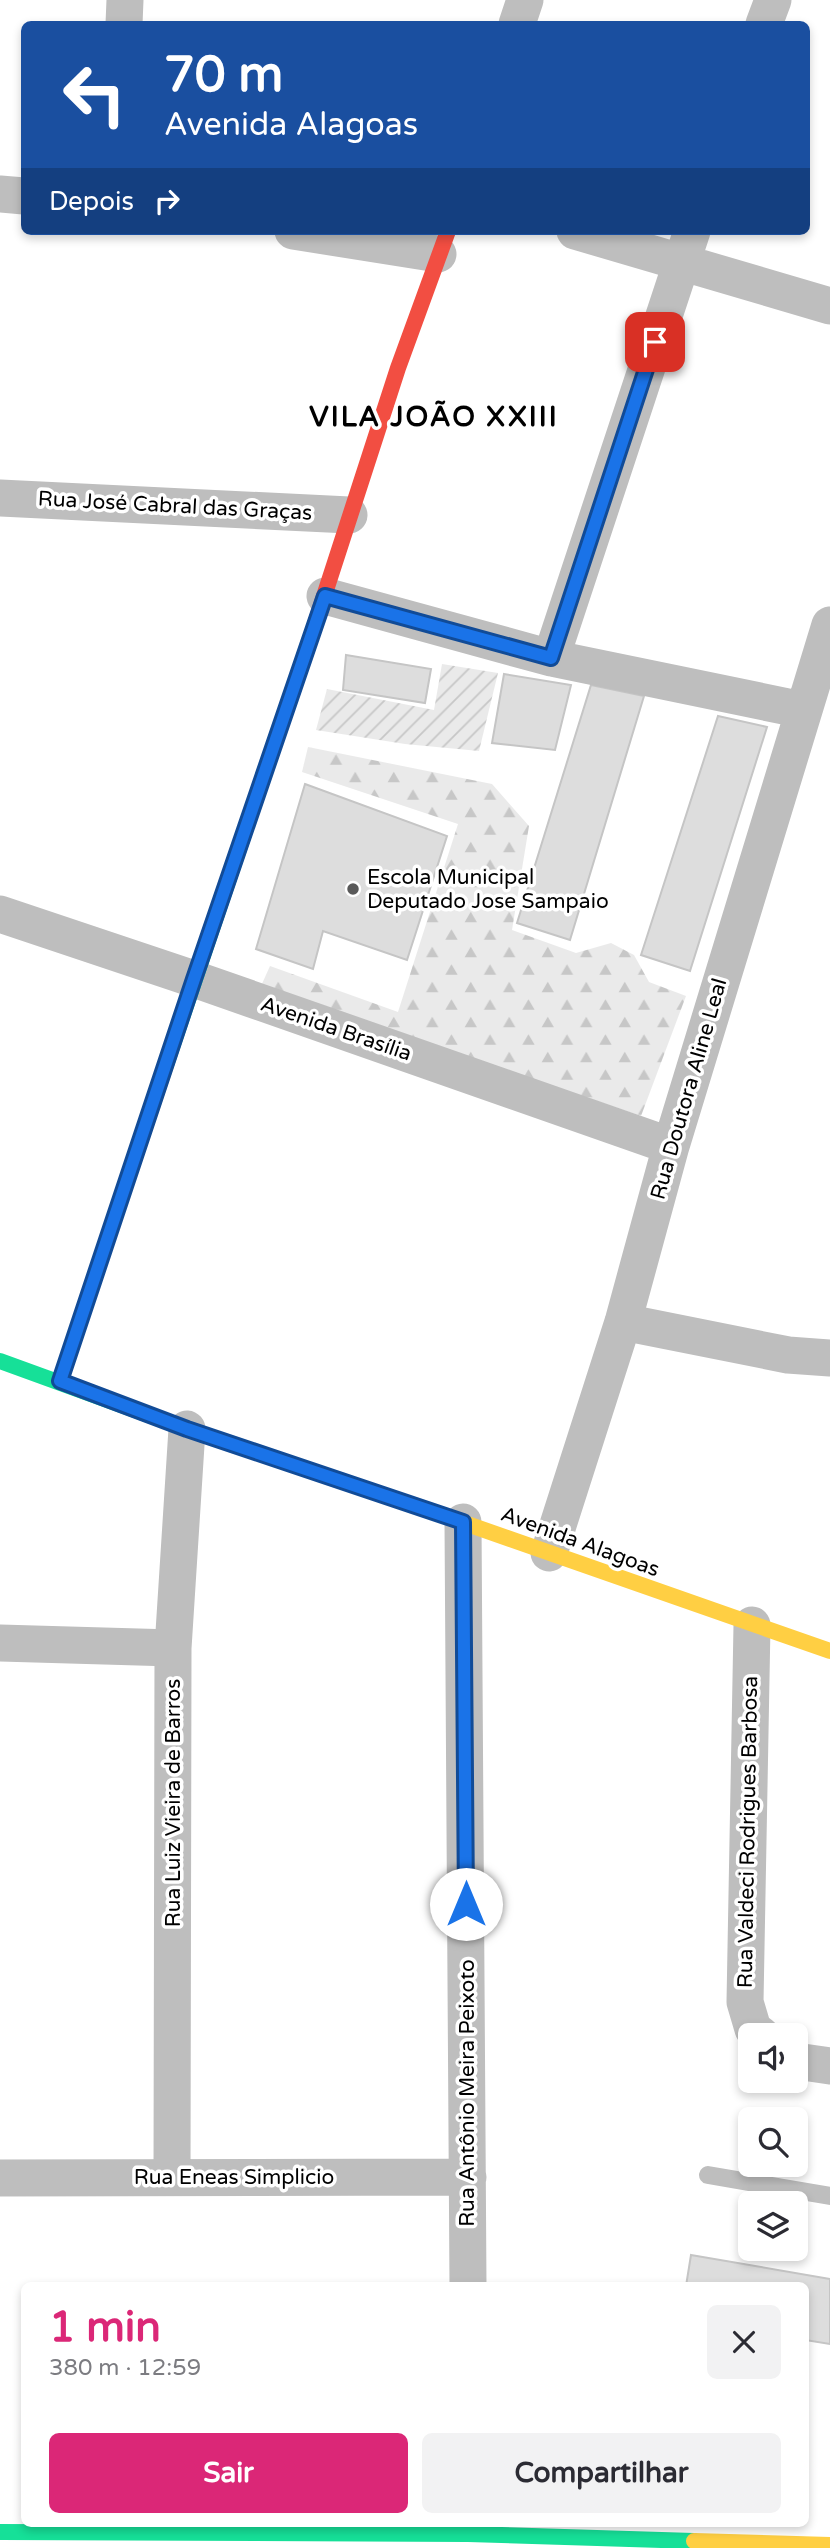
<!DOCTYPE html>
<html lang="pt">
<head>
<meta charset="utf-8">
<style>
	:root { --surface:#fff; --page:#f2f2f3; --text:#2b2b33; --muted:#7c7c81; --accent:#db2777 }
	body { margin:0; font-family:"Varela Round",sans-serif; background:var(--page); color:var(--text); height:100vh; display:flex; flex-direction:column; font-size:26px; white-space:nowrap }
	* { box-sizing:border-box; margin:0 }
	p { font-size:23px; color:var(--muted) }
	.icon { flex:none; width:38px; height:38px; fill:none; stroke:currentColor; stroke-width:2; stroke-linecap:round; stroke-linejoin:round }
	.map { position:relative; flex:1; overflow:hidden }
	.sheet { position:absolute; left:21px; top:2282px; width:788px; height:245px; display:flex; flex-direction:column; background:var(--surface); border-radius:10px; box-shadow:0 4px 10px #0003 }
	.sheet>* { flex:none }
	.banner { position:absolute; left:21px; top:21px; width:789px; height:214px; border-radius:10px; box-shadow:0 4px 10px #0003; background:#1a4fa0; color:#fff; overflow:hidden }
	.tools { position:absolute; left:738px; top:2023px; display:grid; gap:14px }
	.tools a { display:grid; place-items:center; width:70px; height:70px; border-radius:10px; background:var(--surface); box-shadow:0 4px 10px #0003; font-size:35px }
	.pin { position:absolute; display:grid; place-items:center; width:60px; height:60px; color:#fff; margin:-30px; border-radius:14px; box-shadow:0 4px 10px #0006 }
	.me { position:absolute; width:77px; margin:-38px; rotate:0deg; stroke-linejoin:round; filter:drop-shadow(0 0 5px #0008) }
	.turn { display:flex; align-items:center; gap:24px; height:147px; padding:0 28px; font-size:32px }
	.turn .icon { width:91px; height:91px; stroke-width:2.5 }
	.turn b { display:block; font-size:49px; line-height:60px }
	.then { display:flex; align-items:center; height:66px; padding:0 28px; background:#0003; gap:14px; font-size:26px }
	.round { display:grid; place-items:center; flex:none; width:74px; height:74px; border-radius:10px; background:var(--page) }
	.overview { display:flex; align-items:center; justify-content:space-between; height:119px; padding:0 28px }
	h1 { font-size:42px; font-weight:700; line-height:52px; color:var(--accent) }
	.button { display:flex; gap:14px; margin-top:auto; padding:14px 28px }
	.button a { flex:1; height:80px; border-radius:10px; background:var(--accent); color:#fff; font-size:28px; font-weight:700; line-height:80px; text-align:center }
	.button a+a { background:var(--page); color:var(--text) }
	.map>svg:first-child { display:block }
	.forest { fill:url(#forest-firs) }
	.garden { fill:url(#garden-furrows) }
	.building { fill:#ddd; stroke:#c5c5c5; stroke-width:2 }
	.lines { fill:none; stroke-linecap:round; stroke-linejoin:round }
	.lane { stroke:#bebebe; stroke-width:18 }
	.street { stroke:#bebebe; stroke-width:37 }
	.fast { stroke:#16e098; stroke-width:16 }
	.slow { stroke:#ffcf43; stroke-width:16 }
	.jam { stroke:#f24e42; stroke-width:16 }
	.route-casing { stroke:#114b97; stroke-width:18 }
	.route { stroke:#1a73e8; stroke-width:12 }
	.poi-dot { fill:#595959; stroke:#fff; stroke-width:2.5 }
	.labels { text-anchor:middle; dominant-baseline:central; stroke-width:7; stroke-linejoin:round; paint-order:stroke }
	.street-label { font-size:21px; fill:#000; stroke:#fff }
	.poi-label { font-size:21px; fill:#000; stroke:#fff; text-anchor:start }
	.district-label { font-size:28px; font-weight:bold; letter-spacing:2px; fill:#000; stroke:#fff }
</style>
</head>
<body>
<div class="map">
<svg width="830" height="2548" viewBox="0 0 830 2548">
	<defs>
		<pattern id="forest-firs" width="22" height="20" patternUnits="userSpaceOnUse" patternTransform="scale(1.75)"><rect width="22" height="20" fill="#eaeaea"/><path d="M5 1l3.5 6h-7zM16 11l3.5 6h-7z" fill="#c7c7c7"/></pattern>
		<pattern id="garden-furrows" width="10" height="10" patternUnits="userSpaceOnUse" patternTransform="scale(1.75)"><rect width="10" height="10" fill="#eaeaea"/><path d="M-1 1l2-2M0 10L10 0M9 11l2-2" fill="none" stroke="#c7c7c7"/></pattern>
	</defs>
	<rect width="100%" height="100%" fill="#fff"/>
	<path class="forest" d="M308 747 492 784 529 826 512 930 576 953 611 943 634 955 649 982 686 996 641 1116 261 986 270 966 398 1012 458 824 302 772Z"/>
	<path class="garden" d="M442 664 498 673 479 751 405 744 316 730 327 689 434 710Z"/>
	<path class="building" d="M346 655 431 669 425 703 343 690Z
		M504 674 571 685 555 750 492 743Z
		M591 685 644 696 570 940 517 923Z
		M718 716 767 727 690 971 641 955Z
		M305 784 447 836 407 960 323 931 313 969 256 949Z
		M691 2255 830 2279V2344L805 2340V2286H686Z"/>
	<g class="lines">
		<path class="lane" d="M708 2175 830 2196"/>
		<path class="street" d="M124 24 125 0
			M517 24 525 0
			M764 24 773 0
			M0 194 24 196
			M293 231 438 254
			M575 231 830 306
			M0 498 349 515
			M325 596 551 658 803 710
			M551 658 692 231
			M0 914 194 979 671 1146
			M623 1322 788 1355 830 1358
			M463 1522 468 2286
			M549 1553 623 1322 671 1146 830 625
			M752 1625 745 2002 753 2029 761 2035
			M0 1643 173 1648
			M796 2061 830 2066
			M172 2177 173 1648 187 1429
			M0 2178 468 2177"/>
		<path class="fast" d="M166 1065 315 624
			M0 1361 187 1429 433 1512
			M0 2532 468 2534 694 2541"/>
		<path class="slow" d="M60 1381 166 1065
			M433 1512 830 1651
			M694 2541 830 2545"/>
		<path class="jam" d="M315 624 398 368 448 231"/>
	</g>
	<g class="lines">
		<defs>
			<path id="route" d="M466 1904 463 1522 187 1429 60 1381 194 979 325 596 551 658 655 342"/>
		</defs>
		<use href="#route" class="route-casing"/>
		<use href="#route" class="route"/>
	</g>
	<circle class="poi-dot" cx="353" cy="889" r="7"/>
	<g class="labels">
		<g class="street-label">
			<text transform="translate(175 506) rotate(3)">Rua José Cabral das Graças</text>
			<text transform="translate(336 1029) rotate(19)">Avenida Brasília</text>
			<text transform="translate(689 1089) rotate(-74)">Rua Doutora Aline Leal</text>
			<text transform="translate(580 1542) rotate(20)">Avenida Alagoas</text>
			<text transform="translate(173 1803) rotate(-90)">Rua Luiz Vieira de Barros</text>
			<text transform="translate(748 1832) rotate(-89)">Rua Valdeci Rodrigues Barbosa</text>
			<text transform="translate(467 2093) rotate(-90)">Rua Antônio Meira Peixoto</text>
			<text x="234" y="2177">Rua Eneas Simplicio</text>
		</g>
		<g class="poi-label">
			<text x="367" y="877">Escola Municipal<tspan x="367" dy="24">Deputado Jose Sampaio</tspan></text>
		</g>
		<g class="district-label">
			<text x="434" y="417">VILA JOÃO XXIII</text>
		</g>
	</g>
</svg>
<div class="tools">
<a><svg class="icon" aria-label="sound" viewBox="0 0 24 24"><path d="M4 9h4l5-4v14l-5-4H4zM17 9q2 3 0 6"/></svg></a>
<a><svg class="icon" aria-label="search" viewBox="0 0 24 24"><circle cx="10" cy="10" r="6"/><path d="M15 15l6 6"/></svg></a>
<a><svg class="icon" aria-label="layers" viewBox="0 0 24 24"><path d="M12 4l9 5-9 5-9-5zM3 14l9 5 9-5"/></svg></a>
</div>
<div class="pin" style="left:655px;top:342px;background:#d93025"><svg class="icon" aria-label="arrive" viewBox="0 0 24 24"><path d="M6 21V4h12l-3 4 3 4H6"/></svg></div>
<svg class="me" style="left:466px;top:1904px" viewBox="-20 -20 40 40"><circle r="19" fill="#fff"/><path d="M0-13L10 11 0 6-10 11z" fill="#1a73e8"/></svg>
<div class="banner">
<div class="turn"><svg class="icon" aria-label="left" viewBox="0 0 24 24"><path d="M17 20v-9H6M10 6l-5 5 5 5"/></svg><div><b>70 m</b>Avenida Alagoas</div></div>
<div class="then">Depois<svg class="icon" aria-label="right" viewBox="0 0 24 24"><path d="M7 20v-9h11M14 6l5 5-5 5"/></svg></div>
</div>
<section class="sheet">
<div class="overview"><div><h1>1 min</h1><p>380 m · 12:59</p></div><a class="round"><svg class="icon" aria-label="close" viewBox="0 0 24 24"><path d="M6 6l12 12M18 6L6 18"/></svg></a></div>
<div class="button"><a>Sair</a><a>Compartilhar</a></div>
</section>
</div>
</body>
</html>
